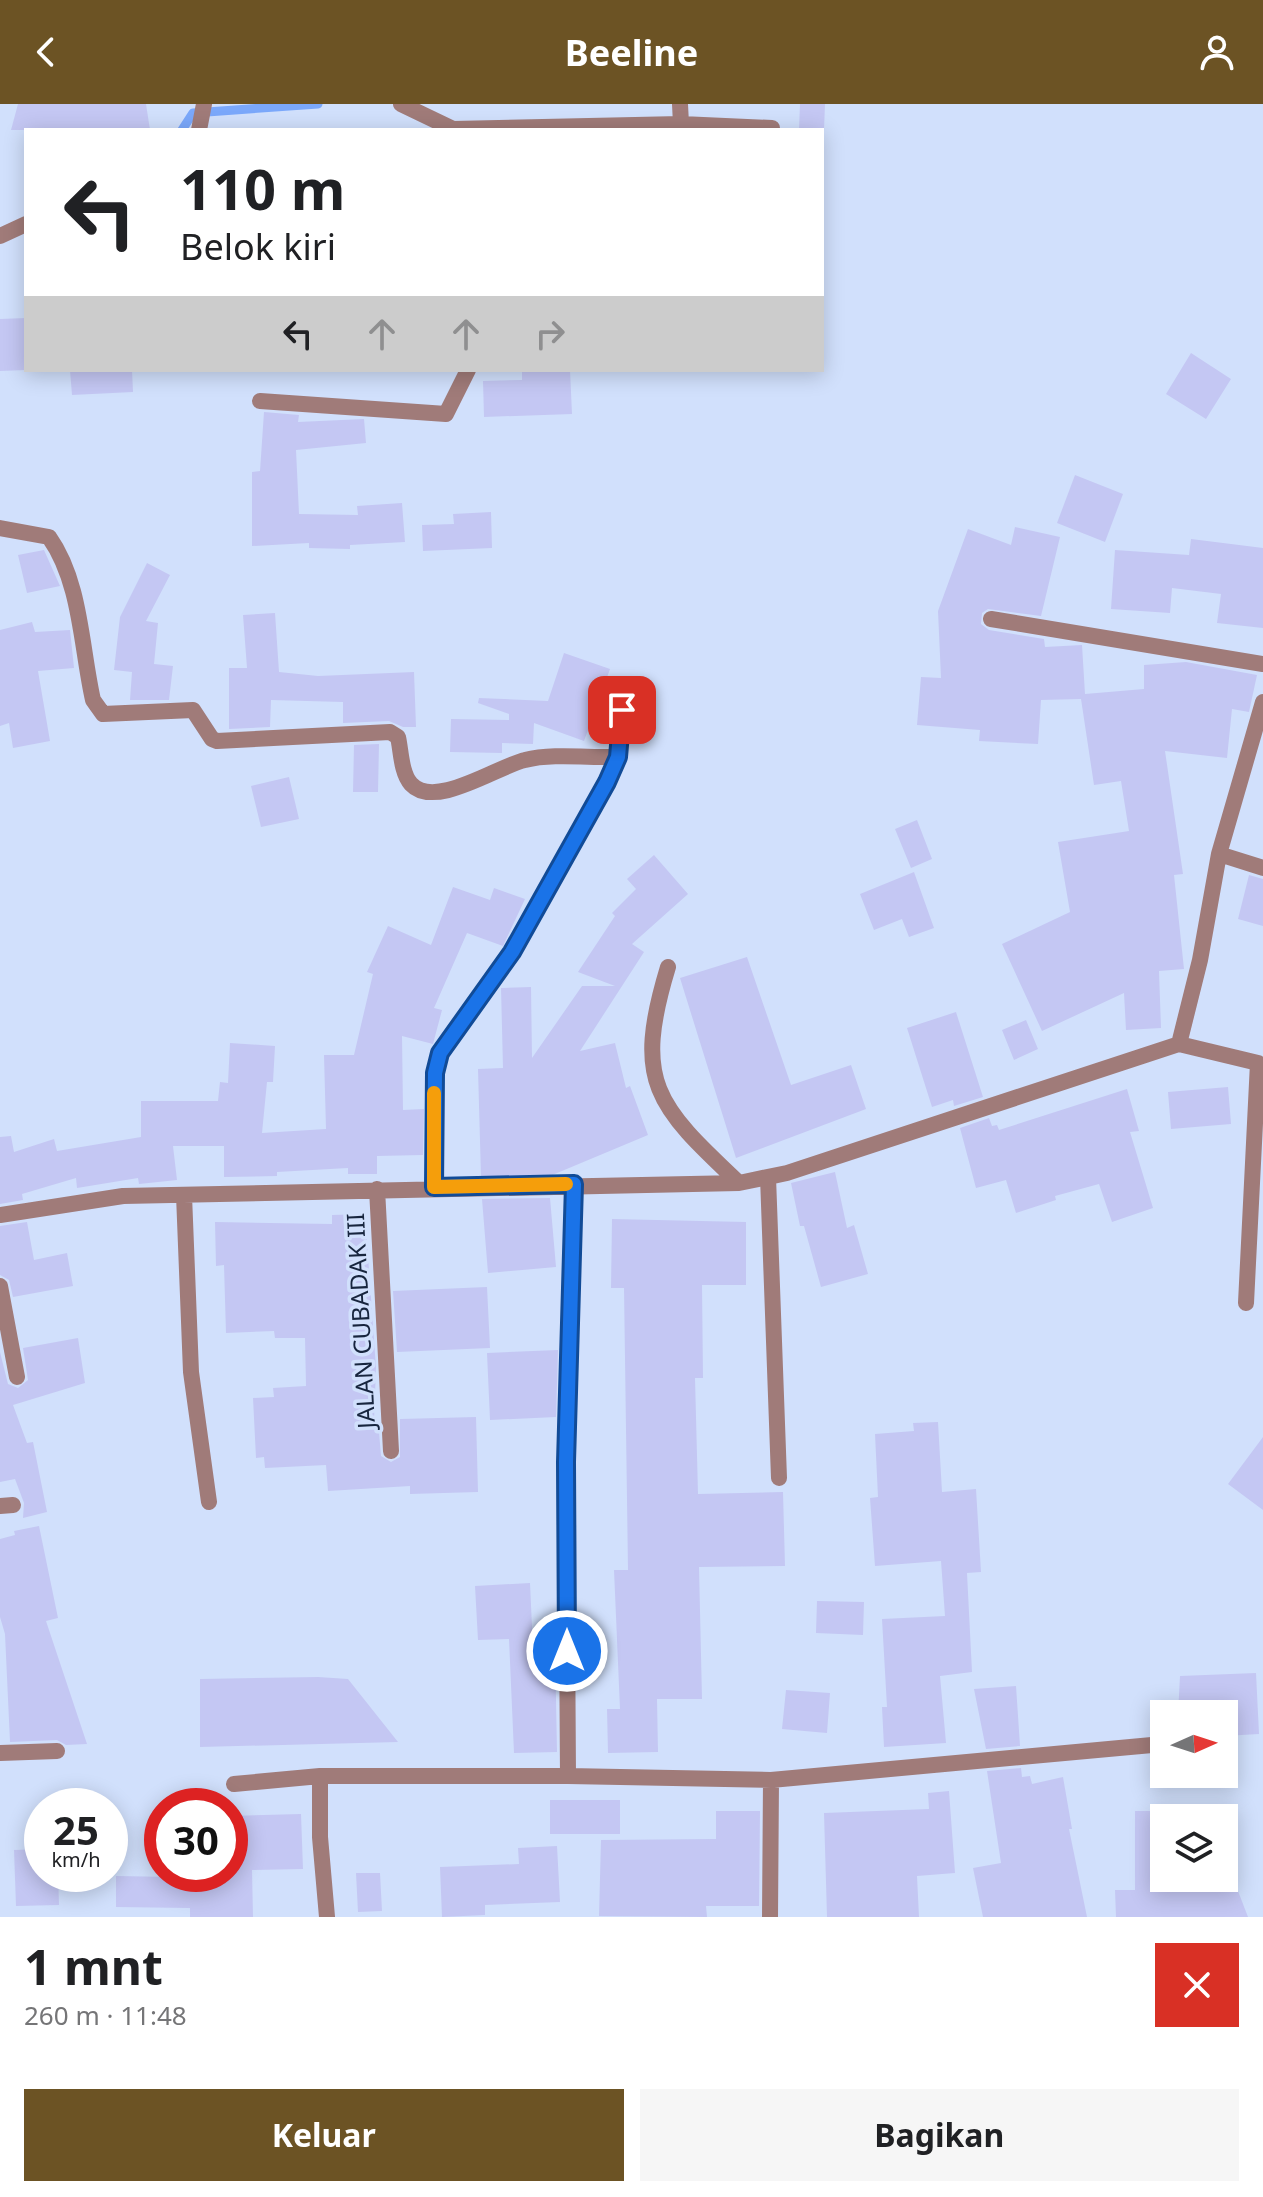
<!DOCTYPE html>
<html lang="id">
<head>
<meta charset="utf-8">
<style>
	:root { --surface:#fff; --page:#f6f6f6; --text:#202124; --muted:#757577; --accent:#6c5324 }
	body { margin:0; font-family:"Noto Sans",sans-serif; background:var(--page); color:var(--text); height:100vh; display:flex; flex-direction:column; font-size:30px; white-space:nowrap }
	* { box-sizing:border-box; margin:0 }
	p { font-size:26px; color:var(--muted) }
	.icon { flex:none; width:44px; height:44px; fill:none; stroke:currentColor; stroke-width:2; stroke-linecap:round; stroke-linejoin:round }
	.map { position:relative; height:1813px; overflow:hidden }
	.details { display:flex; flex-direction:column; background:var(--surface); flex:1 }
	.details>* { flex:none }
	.top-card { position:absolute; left:24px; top:24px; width:800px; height:244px; border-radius:0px; box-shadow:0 4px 20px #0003; background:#fff; color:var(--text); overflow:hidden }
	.needle { width:52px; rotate:87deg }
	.buttons { position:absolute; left:1150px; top:1596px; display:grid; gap:16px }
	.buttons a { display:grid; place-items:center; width:88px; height:88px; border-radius:0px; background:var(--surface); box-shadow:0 4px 20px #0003; font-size:40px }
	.speed { position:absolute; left:24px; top:1684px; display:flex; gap:16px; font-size:40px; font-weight:700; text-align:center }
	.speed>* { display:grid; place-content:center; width:104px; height:104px; border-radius:50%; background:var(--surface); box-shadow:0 4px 20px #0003; line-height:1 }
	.speed small { font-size:20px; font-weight:400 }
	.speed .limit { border:12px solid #d22; background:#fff; color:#111 }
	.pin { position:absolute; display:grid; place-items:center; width:68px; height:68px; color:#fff; margin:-34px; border-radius:16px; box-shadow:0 4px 12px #0006 }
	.me { position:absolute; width:88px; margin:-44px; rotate:0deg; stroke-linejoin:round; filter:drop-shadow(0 0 6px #0008) }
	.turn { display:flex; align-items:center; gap:28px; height:168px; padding:0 24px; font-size:36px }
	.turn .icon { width:104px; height:104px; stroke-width:2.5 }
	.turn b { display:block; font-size:56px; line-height:68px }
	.lanes { display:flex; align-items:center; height:76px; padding:0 24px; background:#0003; justify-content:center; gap:40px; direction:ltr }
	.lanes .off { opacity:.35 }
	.round { display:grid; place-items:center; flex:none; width:84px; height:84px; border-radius:0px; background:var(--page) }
	.head { display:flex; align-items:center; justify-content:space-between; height:136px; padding:0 24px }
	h1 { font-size:48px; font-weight:700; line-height:60px }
	.action { display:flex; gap:16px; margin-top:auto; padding:16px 24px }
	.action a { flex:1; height:92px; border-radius:0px; background:var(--accent); color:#fff; font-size:32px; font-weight:700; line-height:92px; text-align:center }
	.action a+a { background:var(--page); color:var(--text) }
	header { display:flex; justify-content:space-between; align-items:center; height:104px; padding:0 24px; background:var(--accent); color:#fff; font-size:36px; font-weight:700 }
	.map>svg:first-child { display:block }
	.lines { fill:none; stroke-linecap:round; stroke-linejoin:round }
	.stream { stroke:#7ba8fb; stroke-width:9 }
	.building { fill:#c4c7f3 }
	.minor { stroke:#a07b79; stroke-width:16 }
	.route-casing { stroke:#114b97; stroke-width:20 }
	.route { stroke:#1a73e8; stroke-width:14 }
	.slow { stroke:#f59e0b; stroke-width:14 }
	.labels { text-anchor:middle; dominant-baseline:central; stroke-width:7; stroke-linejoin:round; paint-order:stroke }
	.street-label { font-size:24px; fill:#17253e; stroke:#d1e0fc }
</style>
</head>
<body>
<header><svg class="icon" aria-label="back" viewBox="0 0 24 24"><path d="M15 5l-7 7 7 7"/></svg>Beeline<svg class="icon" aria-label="person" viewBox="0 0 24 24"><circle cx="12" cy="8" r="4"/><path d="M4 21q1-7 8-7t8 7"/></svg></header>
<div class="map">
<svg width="1263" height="1813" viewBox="0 0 1263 1813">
	<rect width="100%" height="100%" fill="#d1e0fc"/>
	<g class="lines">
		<path class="stream" d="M182 26 193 9 318 0"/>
	</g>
	<path class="building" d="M18 0H146L150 26H11Z
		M800 0H825L824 26H799Z
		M26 214V266L0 267V215Z
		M1191 249 1231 275 1206 315 1166 290Z
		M70 266H132L133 288 72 291Z
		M522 266H570L572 310 484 313 483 277 522 276Z
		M264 308 299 311 298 318 364 315 366 339 296 346 299 410 358 411 357 402 402 399 405 438 350 441V445L309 444V439L252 442V368L260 367Z
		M1075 371 1123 390 1105 438 1057 419Z
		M491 408 492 444 423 447 422 421 454 420 453 410Z
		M1015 423 1060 433 1041 512 988 505 982 509 981 520 989 526 1044 535 1045 543 1082 541 1085 590 1144 585V561L1186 558 1257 571 1249 608 1232 605 1227 654 1165 647 1183 770 1174 771 1184 865 1159 867 1161 924 1126 926 1124 889 1042 927 1002 840 1070 808 1058 738 1129 727 1121 677 1094 681 1081 595 1041 596 1038 640 979 637 980 626 917 621 921 573 941 574 938 507 968 425 1011 441Z
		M1191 435 1263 444V524L1217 519 1221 490 1172 484 1170 509 1111 505 1115 446 1189 451Z
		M44 446 60 482 27 489 18 451Z
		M147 459 170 471 146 517 158 519 154 560 173 562 169 596H130L132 568 114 566 120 513Z
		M275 509 279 568 318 572 414 568 416 623H403L389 617 343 619V598L271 596 270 623 229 625V564H247L243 511Z
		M32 518 35 528 70 526 74 564 38 567 50 637 13 644 9 619 0 622V526Z
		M564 549 610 565 584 637 534 619 533 640 502 639V649L450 648 451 615 509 616V610L478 599 479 594 548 597Z
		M379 640 378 688H353L354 641Z
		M289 673 299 715 261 723 251 682Z
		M917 716 932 755 911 764 895 725Z
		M654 751 688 790 632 840 644 848 580 947 615 939 626 984 630 982 648 1031 550 1072 481 1073 478 965 503 964 501 884 531 883 532 954 582 882H615L578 868 615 812 612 809 636 785 627 775Z
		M914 768 934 824 909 833 902 815 874 826 860 790Z
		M1249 771 1263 775V822L1238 815Z
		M453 783 490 796 494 784 525 795 503 842 467 829 434 904 442 906 433 940 402 932 403 1006 424 1005 423 1051 377 1052V1070H348V1064L277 1068V1072L224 1073V1042H173L177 1076 139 1080 138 1074 77 1084 76 1074 22 1090 23 1096 0 1100V1033L11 1032 14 1048 54 1035 57 1047 141 1033V997H218L220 978 228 979 230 939 275 942 273 978H267L262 1029 326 1025 324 951H354L373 870 367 868 388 822 431 841Z
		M747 853 791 981 851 961 866 1005 736 1054 680 874Z
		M956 908 983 993 954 1002 953 996 932 1003 907 924Z
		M1026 916 1038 945 1014 956 1002 926Z
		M1228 983 1231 1020 1171 1025 1168 988Z
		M1127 985 1139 1027 1130 1028 1153 1104 1112 1118 1099 1080 1055 1092 1056 1096 1016 1109 1006 1076 976 1084 960 1024 989 1014 992 1022 997 1021 999 1026Z
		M835 1068 847 1124 854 1121 868 1170 821 1183 804 1122H800L791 1079Z
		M550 1094 556 1163 488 1169 482 1095Z
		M365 1110 376 1264 374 1316H378L381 1352 391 1358 400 1353V1315L476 1313 478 1388 410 1390V1382L328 1387 326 1361 265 1364 264 1353 256 1354 253 1294 274 1293 273 1284 306 1282 305 1234H275L274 1227 226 1229 224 1161 216 1162 215 1118 332 1120V1111Z
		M612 1115 746 1118V1181H702L703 1274H695L698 1390 783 1388 785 1462 699 1463 702 1595H657L658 1648 608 1649 607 1605H620L614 1466H628L624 1184H611Z
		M27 1118 34 1156 67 1149 73 1182 13 1193 9 1176 0 1171V1122Z
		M487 1183 490 1244 397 1248 393 1187Z
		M78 1234 85 1279 13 1301 27 1339 33 1338 47 1408 23 1414 24 1399 15 1375 0 1378V1248L8 1280 18 1284 28 1276 23 1244Z
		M558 1246 556 1313 490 1316 487 1249Z
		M938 1318 942 1388 976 1385 981 1468 967 1469 972 1568 940 1572 946 1639 884 1643 882 1603H887L882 1515 945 1512 941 1457 875 1462 870 1394 878 1393 875 1330 914 1327 913 1319Z
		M1263 1333V1406L1228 1380Z
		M39 1422 58 1514 46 1517 87 1640 66 1641 57 1636 10 1638 5 1530 0 1513V1435L15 1431 14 1427Z
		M530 1479 533 1545 555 1544 557 1648 514 1649 509 1535 478 1536 475 1482Z
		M817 1497 864 1498 863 1531 816 1529Z
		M1256 1569 1259 1630 1224 1632V1610H1178L1180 1572Z
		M318 1573 348 1575 398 1638 200 1643V1575Z
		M1016 1582 1020 1642 986 1645 974 1585Z
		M786 1586 830 1589 827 1629 782 1625Z
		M1021 1664 1022 1673 1030 1672 1032 1680 1063 1673 1072 1725H1069L1087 1813H983L973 1764 1001 1759 987 1667Z
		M949 1687 955 1769 917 1772 919 1813H827L824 1709 929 1705 928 1689Z
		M550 1696H620V1730H550Z
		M716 1707H760L759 1802H706L707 1813 599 1812 601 1736 716 1735Z
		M1135 1707H1164V1774H1233L1248 1813H1116L1115 1786H1135Z
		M301 1710 303 1765 252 1766 253 1813H190V1804L116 1803V1772L230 1774V1712Z
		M557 1742 560 1798 485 1801V1811L442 1813 440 1763 519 1760 518 1744Z
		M42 1745V1770H58L59 1801 16 1802 14 1746Z
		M356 1769H380L382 1807 358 1808Z"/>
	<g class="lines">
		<path class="minor" d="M401 0 453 25 681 20 772 24
			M680 0 681 20
			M199 26 204 0
			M0 132 26 120
			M260 297 446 310 468 266
			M0 424 49 433C81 478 81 543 93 596L103 610 193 606 212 635 217 637 390 628 398 633C401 646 401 669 411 680 435 706 498 662 525 656 553 649 589 654 618 653
			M991 515 1263 560
			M1219 750 1263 764
			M668 863C633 978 656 1001 739 1079
			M1179 940 1258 959 1246 1199
			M768 1073 779 1374
			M574 1080 566 1358 568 1672 771 1676 770 1813
			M434 1083 435 969 440 949 512 848 607 678 618 653 624 583
			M377 1085 391 1347
			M184 1091 191 1268 209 1398
			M0 1111 123 1092 739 1079 787 1069 1179 940 1200 856 1219 750 1263 598
			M0 1182 17 1273
			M0 1402 13 1401
			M0 1649 57 1647
			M771 1676 1152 1641
			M234 1680 320 1672
			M327 1813 320 1733V1672H568"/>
	</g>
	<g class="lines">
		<defs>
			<path id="route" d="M567 1547 566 1358 574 1080 434 1083 435 969 440 949 512 848 607 678 618 653 622 606"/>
		</defs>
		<use href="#route" class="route-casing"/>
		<use href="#route" class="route"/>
		<path class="slow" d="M434 989V1083L566 1080"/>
	</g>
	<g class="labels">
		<g class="street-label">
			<text transform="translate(360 1217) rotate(-93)">JALAN CUBADAK III</text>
		</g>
	</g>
</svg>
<div class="buttons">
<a><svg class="needle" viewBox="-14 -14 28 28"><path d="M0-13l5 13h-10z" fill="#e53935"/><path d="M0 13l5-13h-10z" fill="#757577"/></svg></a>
<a><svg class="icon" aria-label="layers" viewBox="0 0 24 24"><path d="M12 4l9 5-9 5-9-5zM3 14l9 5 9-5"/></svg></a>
</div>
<div class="speed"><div>25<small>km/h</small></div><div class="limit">30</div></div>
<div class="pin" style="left:622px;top:606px;background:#d93025"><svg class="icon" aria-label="arrive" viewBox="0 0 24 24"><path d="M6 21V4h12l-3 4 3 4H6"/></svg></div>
<svg class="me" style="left:567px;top:1547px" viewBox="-20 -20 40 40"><circle r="17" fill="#1a73e8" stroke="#fff" stroke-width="3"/><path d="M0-11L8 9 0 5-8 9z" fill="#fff"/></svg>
<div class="top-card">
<div class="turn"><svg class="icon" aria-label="left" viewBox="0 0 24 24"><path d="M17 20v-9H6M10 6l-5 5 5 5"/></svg><div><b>110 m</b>Belok kiri</div></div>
<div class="lanes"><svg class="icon" aria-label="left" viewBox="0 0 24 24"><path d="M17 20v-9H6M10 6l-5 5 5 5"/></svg><svg class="icon off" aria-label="ahead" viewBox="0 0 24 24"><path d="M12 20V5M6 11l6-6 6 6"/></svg><svg class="icon off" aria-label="ahead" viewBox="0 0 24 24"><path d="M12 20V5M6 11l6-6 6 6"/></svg><svg class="icon off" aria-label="right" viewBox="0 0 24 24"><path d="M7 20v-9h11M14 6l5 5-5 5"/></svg></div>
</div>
</div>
<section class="details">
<div class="head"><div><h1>1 mnt</h1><p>260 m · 11:48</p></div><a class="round" style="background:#d93025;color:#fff"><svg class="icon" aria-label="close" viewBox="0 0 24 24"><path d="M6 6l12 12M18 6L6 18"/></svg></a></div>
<div class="action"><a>Keluar</a><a>Bagikan</a></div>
</section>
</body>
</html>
